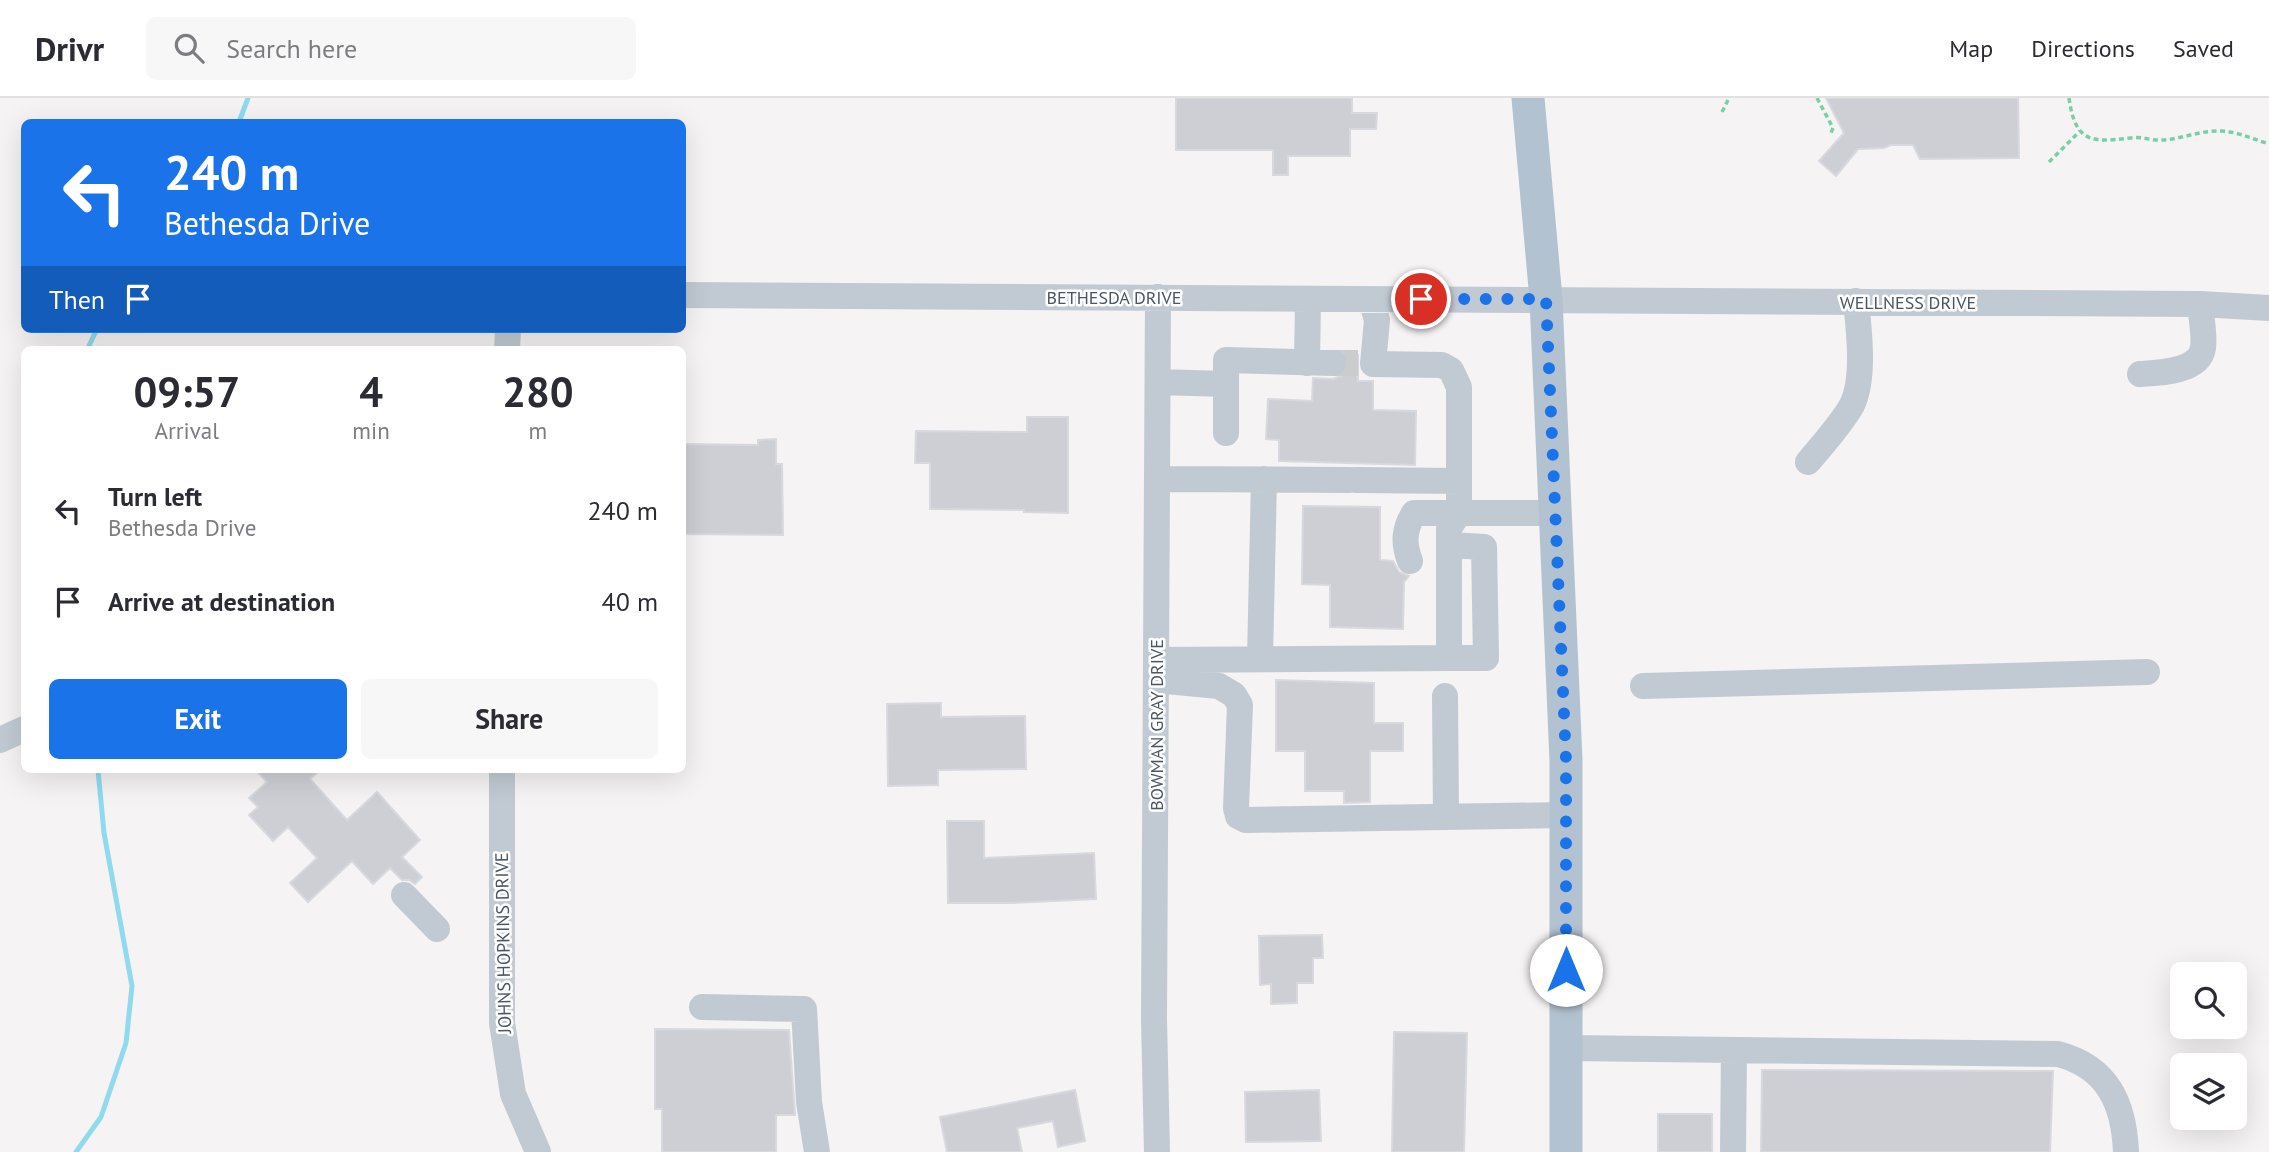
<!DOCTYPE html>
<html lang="en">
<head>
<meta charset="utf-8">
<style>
	:root { --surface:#fff; --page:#f7f7f7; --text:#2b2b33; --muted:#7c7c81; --line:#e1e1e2; --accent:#1a73e8 }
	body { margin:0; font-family:"PT Sans",sans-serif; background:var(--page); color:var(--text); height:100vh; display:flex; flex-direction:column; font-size:26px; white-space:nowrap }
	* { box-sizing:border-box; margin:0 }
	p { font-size:23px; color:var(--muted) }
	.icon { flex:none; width:38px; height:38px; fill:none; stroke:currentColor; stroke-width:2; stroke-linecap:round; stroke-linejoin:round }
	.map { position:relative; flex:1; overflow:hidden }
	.side { position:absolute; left:21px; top:248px; width:665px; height:427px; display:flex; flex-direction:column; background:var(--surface); border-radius:10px; box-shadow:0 7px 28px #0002 }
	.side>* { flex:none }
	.guide { position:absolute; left:21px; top:21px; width:665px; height:214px; border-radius:10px; box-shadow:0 7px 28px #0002; background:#1a73e8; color:#fff; overflow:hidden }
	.fabs { position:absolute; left:2170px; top:864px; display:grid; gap:14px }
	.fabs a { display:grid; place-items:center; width:77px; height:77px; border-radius:10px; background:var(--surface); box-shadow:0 7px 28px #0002; font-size:35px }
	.pin { position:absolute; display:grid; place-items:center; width:60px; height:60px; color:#fff; margin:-30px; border:4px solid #fff; border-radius:50%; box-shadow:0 2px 7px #0007 }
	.me { position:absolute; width:77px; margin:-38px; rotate:0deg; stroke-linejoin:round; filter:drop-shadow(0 0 5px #0008) }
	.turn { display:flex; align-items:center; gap:24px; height:147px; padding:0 28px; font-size:32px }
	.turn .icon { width:91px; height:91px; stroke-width:2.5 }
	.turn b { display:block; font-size:49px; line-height:60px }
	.then { display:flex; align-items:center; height:66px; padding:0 28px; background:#0003; gap:14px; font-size:26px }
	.eta { display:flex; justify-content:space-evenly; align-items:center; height:119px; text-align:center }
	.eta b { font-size:42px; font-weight:600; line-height:49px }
	.primary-button { display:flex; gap:14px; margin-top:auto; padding:14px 28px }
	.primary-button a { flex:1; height:80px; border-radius:10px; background:var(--accent); color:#fff; font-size:28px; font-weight:600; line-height:80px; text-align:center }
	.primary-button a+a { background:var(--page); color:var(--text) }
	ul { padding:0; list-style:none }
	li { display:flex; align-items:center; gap:21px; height:91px; padding:0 28px }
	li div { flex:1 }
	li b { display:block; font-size:26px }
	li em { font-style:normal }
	header { display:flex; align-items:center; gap:42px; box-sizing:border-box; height:98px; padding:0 35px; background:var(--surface); border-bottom:2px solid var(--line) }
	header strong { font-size:33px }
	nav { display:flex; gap:38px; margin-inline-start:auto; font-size:24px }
	.search { width:490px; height:63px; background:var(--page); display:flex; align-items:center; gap:18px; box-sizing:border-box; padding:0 24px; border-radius:10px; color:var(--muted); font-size:26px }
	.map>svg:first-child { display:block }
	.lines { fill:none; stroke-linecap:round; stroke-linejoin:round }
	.stream { stroke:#90daee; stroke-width:5 }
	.building { fill:#cdcfd5; stroke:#d7d9de; stroke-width:2 }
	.minor-tunnel { stroke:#caccce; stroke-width:26; stroke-dasharray:26 13; stroke-linecap:butt }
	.path { stroke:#7ad0a6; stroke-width:3.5; stroke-dasharray:5 3.5; stroke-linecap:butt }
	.minor { stroke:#c1cad2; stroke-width:26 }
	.major { stroke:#b3c2d1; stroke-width:33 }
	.route { stroke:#1a73e8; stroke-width:12; stroke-dasharray:0 21.6 }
	.labels { text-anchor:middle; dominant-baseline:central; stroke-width:5; stroke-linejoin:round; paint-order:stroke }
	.street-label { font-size:18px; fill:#4a5661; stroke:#fff }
</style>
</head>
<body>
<header>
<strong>Drivr</strong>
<div class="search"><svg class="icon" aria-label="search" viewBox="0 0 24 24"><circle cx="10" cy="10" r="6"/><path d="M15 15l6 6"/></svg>Search here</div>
<nav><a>Map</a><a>Directions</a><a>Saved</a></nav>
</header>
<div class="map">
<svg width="2269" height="1054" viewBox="0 0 2269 1054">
	<rect width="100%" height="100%" fill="#f5f3f3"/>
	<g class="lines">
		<path class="stream" d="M239 24 248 0
			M87 252 97 231
			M76 1054 101 1019 126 945 132 888 104 735 98 672"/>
	</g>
	<path class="building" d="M1176 0H1352V15H1377L1376 31H1350V58H1288V77H1273V52H1176Z
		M1826 0H2018L2019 60 1920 61 1913 47H1891L1884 50 1858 51 1836 78 1819 63 1844 35Z
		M1347 257H1358V283H1373V312L1416 313 1415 367 1279 363V342L1266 341 1268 301 1312 303 1313 280 1333 281 1341 278 1347 273 1349 266Z
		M1027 319H1068V415L1024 414V412L930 411V365H915L916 333 1027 334Z
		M776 341V366H782L783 437 682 436V346L758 347V342Z
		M1303 408 1380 409V462L1393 463 1399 474 1409 478 1404 484 1403 531 1330 529V487L1302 486Z
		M1276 582 1374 585V625H1403V653H1370V704L1344 705V693H1305V653H1276Z
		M941 605V619L1025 618 1026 671 938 672V687L888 688 887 606Z
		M256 672H320L310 681 347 722 377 694 420 742 402 759 422 779 415 786 409 782H402L390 770 373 786 352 763 308 804 290 785 317 760 288 729 273 743 249 717 258 709 249 700 267 684Z
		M947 723H984V760L1094 755 1096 801 1012 805H948Z
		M1322 837 1323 860H1313V885H1297V905L1271 906V886L1260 887 1259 838Z
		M655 931 789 932 795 1017H776V1054H662V1011H655Z
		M1394 934 1467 935 1464 1054H1392Z
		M1762 972 2053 973 2050 1054H1761Z
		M1075 992 1085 1043 1058 1049 1053 1023 1017 1030 1022 1054H947L940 1019Z
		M1319 992 1321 1043 1246 1044 1245 994Z
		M1658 1016H1712V1054H1658Z"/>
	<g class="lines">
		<path class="minor-tunnel" d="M1333 265H1358"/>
		<path class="path" d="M1817 0 1833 30 1831 35
			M2069 0C2075 44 2091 45 2130 40 2141 38 2152 43 2162 42 2182 41 2201 32 2222 33 2238 34 2253 41 2269 46
			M1722 14 1729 0
			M2049 64 2080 33"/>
		<path class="minor" d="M682 197 2200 206 2269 210
			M1371 202 1377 222 1373 266 1442 267 1451 272 1459 289V415H1556
			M507 252 508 231
			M1307 265 1308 201
			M2140 276C2159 275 2199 274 2203 250 2205 237 2201 219 2200 206
			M1158 284 1226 286
			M1226 335V262L1333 265
			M1808 364C1823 346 1840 328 1852 307 1865 280 1859 233 1856 203
			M1158 381 1349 382
			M1356 382 1459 383
			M1410 463C1403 445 1404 431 1414 415H1459L1449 430V560H1486L1484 449 1450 447
			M1260 561 1264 381
			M1156 562 1449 560
			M1156 582 1219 588 1234 597 1240 607 1236 710 1238 718 1246 722 1566 717
			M1643 588 2147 574
			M1445 598 1446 719
			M0 642 24 631
			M502 672V925L513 996 538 1054
			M404 797 437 831
			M702 909 804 911 809 1004 817 1054
			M1566 950 2058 956C2108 969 2124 1006 2126 1054
			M1157 1054 1154 921 1158 199
			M1733 1054 1734 952"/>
		<path class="major" d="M1528 0 1546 201 1566 662V1054"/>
	</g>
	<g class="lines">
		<path class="route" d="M1421 201H1546L1566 662V872"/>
	</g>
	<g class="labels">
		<g class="street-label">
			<text x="1114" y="199">BETHESDA DRIVE</text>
			<text x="1908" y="204">WELLNESS DRIVE</text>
			<text transform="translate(1156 627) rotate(-90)">BOWMAN GRAY DRIVE</text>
			<text transform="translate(503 845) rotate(-91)">JOHNS HOPKINS DRIVE</text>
		</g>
	</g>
</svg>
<div class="fabs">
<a><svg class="icon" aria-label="search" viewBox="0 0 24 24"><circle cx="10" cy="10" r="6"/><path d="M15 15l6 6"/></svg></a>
<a><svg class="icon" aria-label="layers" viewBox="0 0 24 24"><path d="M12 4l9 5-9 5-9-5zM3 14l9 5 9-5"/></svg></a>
</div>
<div class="pin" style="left:1421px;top:201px;background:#d93025"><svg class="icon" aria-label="arrive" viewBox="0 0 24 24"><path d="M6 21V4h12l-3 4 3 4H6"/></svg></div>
<svg class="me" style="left:1566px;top:872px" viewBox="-20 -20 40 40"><circle r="19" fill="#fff"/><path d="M0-13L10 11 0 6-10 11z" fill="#1a73e8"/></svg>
<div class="guide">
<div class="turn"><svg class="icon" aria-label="left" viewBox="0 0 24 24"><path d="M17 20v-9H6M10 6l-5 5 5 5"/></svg><div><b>240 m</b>Bethesda Drive</div></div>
<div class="then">Then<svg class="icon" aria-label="arrive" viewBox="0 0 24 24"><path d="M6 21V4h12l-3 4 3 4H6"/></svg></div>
</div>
<section class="side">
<div class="eta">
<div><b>09:57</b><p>Arrival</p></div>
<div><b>4</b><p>min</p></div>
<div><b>280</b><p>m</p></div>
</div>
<ul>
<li><svg class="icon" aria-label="left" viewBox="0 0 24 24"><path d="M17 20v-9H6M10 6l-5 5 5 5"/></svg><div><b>Turn left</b><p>Bethesda Drive</p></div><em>240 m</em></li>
<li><svg class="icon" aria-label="arrive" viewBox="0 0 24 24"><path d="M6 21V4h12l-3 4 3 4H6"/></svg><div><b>Arrive at destination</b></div><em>40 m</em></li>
</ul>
<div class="primary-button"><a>Exit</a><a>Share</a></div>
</section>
</div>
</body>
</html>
